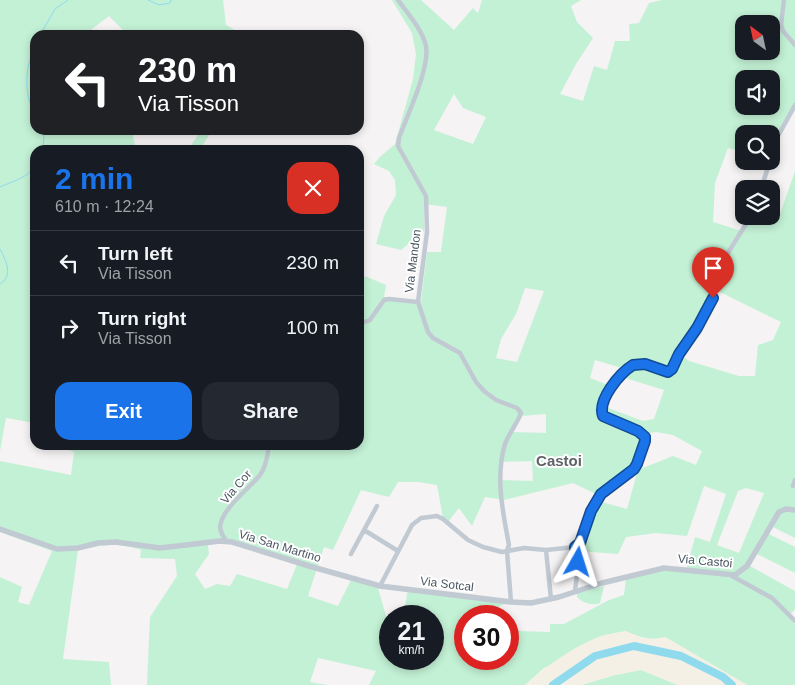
<!DOCTYPE html>
<html lang="en">
<head>
<meta charset="utf-8">
<style>
	:root { --surface:#171b24; --page:#242831; --text:#f1f3f6; --muted:#9ea1a6; --line:#363941; --accent:#1a73e8 }
	body { margin:0; font-family:Arial,sans-serif; background:var(--page); color:var(--text); height:100vh; display:flex; flex-direction:column; font-size:19px; white-space:nowrap }
	* { box-sizing:border-box; margin:0 }
	p { font-size:16px; color:var(--muted) }
	.icon { flex:none; width:28px; height:28px; fill:none; stroke:currentColor; stroke-width:2; stroke-linecap:round; stroke-linejoin:round }
	.map { position:relative; flex:1; overflow:hidden }
	.sheet { position:absolute; left:30px; top:145px; width:334px; height:305px; display:flex; flex-direction:column; background:var(--surface); border-radius:15px; box-shadow:0 2px 8px #0003 }
	.sheet>* { flex:none }
	.top-card { position:absolute; left:30px; top:30px; width:334px; height:105px; border-radius:15px; box-shadow:0 2px 8px #0003; background:#202124; color:#fff; overflow:hidden }
	.needle { width:32px; rotate:327deg }
	.fabs { position:absolute; left:735px; top:15px; display:grid; gap:10px }
	.fabs a { display:grid; place-items:center; width:45px; height:45px; border-radius:10px; background:var(--surface); box-shadow:0 2px 8px #0003; font-size:25px }
	.speed { position:absolute; left:379px; top:605px; display:flex; gap:10px; font-size:25px; font-weight:700; text-align:center }
	.speed>* { display:grid; place-content:center; width:65px; height:65px; border-radius:50%; background:var(--surface); box-shadow:0 2px 8px #0003; line-height:1 }
	.speed small { font-size:12px; font-weight:400 }
	.speed .limit { border:8px solid #d22; background:#fff; color:#111 }
	.pin { position:absolute; display:grid; place-items:center; width:42px; height:42px; color:#fff; margin:-51px -21px; border-radius:50% 50% 50% 0; rotate:-45deg; box-shadow:0 0 5px #0007 }
	.pin .icon { rotate:45deg }
	.me { position:absolute; width:55px; margin:-28px; rotate:6deg; stroke-linejoin:round; filter:drop-shadow(0 0 4px #0008) }
	.turn { display:flex; align-items:center; gap:18px; height:105px; padding:0 25px; font-size:22px }
	.turn .icon { width:65px; height:65px; stroke-width:2.5 }
	.turn b { display:block; font-size:35px; line-height:42px }
	.round { display:grid; place-items:center; flex:none; width:52px; height:52px; border-radius:15px; background:var(--page) }
	.headline { display:flex; align-items:center; justify-content:space-between; height:85px; padding:0 25px }
	h1 { font-size:30px; font-weight:800; line-height:38px; color:var(--accent) }
	.button { display:flex; gap:10px; margin-top:auto; padding:10px 25px }
	.button a { flex:1; height:58px; border-radius:15px; background:var(--accent); color:#fff; font-size:20px; font-weight:800; line-height:58px; text-align:center }
	.button a+a { background:var(--page); color:var(--text) }
	ul { padding:0; list-style:none }
	li { display:flex; align-items:center; gap:15px; height:65px; padding:0 25px; border-top:1px solid var(--line) }
	li div { flex:1 }
	li b { display:block; font-size:19px }
	li em { font-style:normal }
	.map>svg:first-child { display:block }
	.green { fill:#c3f1d5; fill-rule:evenodd }
	.sand { fill:#f5f0e5 }
	.lines { fill:none; stroke-linecap:round; stroke-linejoin:round }
	.stream { stroke:#90daee; stroke-width:1 }
	.river { stroke:#90daee; stroke-width:8 }
	.minor { stroke:#c1cad2; stroke-width:4.5 }
	.tertiary { stroke:#c1cad2; stroke-width:5.5 }
	.route-casing { stroke:#114b97; stroke-width:12 }
	.route { stroke:#1a73e8; stroke-width:9 }
	.labels { text-anchor:middle; dominant-baseline:central; stroke-width:4; stroke-linejoin:round; paint-order:stroke }
	.street-label { font-size:12px; fill:#4a5661; stroke:#fff }
	.quarter-label { font-size:15px; font-weight:bold; fill:#5f6368; stroke:#fff }
</style>
</head>
<body>
<div class="map">
<svg width="795" height="685" viewBox="0 0 795 685">
	<rect width="100%" height="100%" fill="#f5f3f3"/>
	<path class="green" d="M0 0H223L226 25 244 35H146L123 30 109 16 92 29V35H35V130H135L133 137 136 149 35 150V423L6 418 0 451Z
		M392 0H421L454 30 473 8 478 13 482 0H581L571 6 577 22 593 38 576 64 560 94 583 101 594 66 607 70 615 41H630L629 24 639 23 649 3 662 0H795V110L771 148V134H744V152L728 148 715 183 713 222 742 231 753 216H771V213L779 217 795 171V538L773 527 769 534 795 547V573L757 554 750 566 795 591V609L789 616 795 625V685H747L665 637C649 641 640 637 625 631L544 668 525 685H369L376 671 318 658 310 682 327 685H147L150 617 177 576 175 559 140 558 141 550C117 542 102 545 78 550L63 659 109 662 111 685H0V577L22 587 18 602 29 605 52 551 0 532V461L71 475 74 452 62 448 61 445H359V292L365 276 386 285 384 297 421 301 427 252H441L447 207 424 204V231L401 250 376 244 384 216 396 195 395 180 389 171 374 164 380 157 395 144 413 79 416 54 412 33ZM744 24H771V51H744ZM744 79H771V106H744ZM454 94 463 108 486 117 473 144 434 130ZM525 288 544 291 517 362 496 358 501 339 516 314ZM718 291 781 322 773 340 758 345 755 376H739L689 361 681 355ZM595 360 625 369 622 377 664 390 654 419 643 421 603 406 613 387 590 378ZM546 414V433L512 432 522 416ZM656 432 673 435 702 451 696 465 673 456 638 470 627 509 598 501 580 543 577 544 578 551 618 554 626 537 656 533 687 536 704 486 726 494 710 542 695 537 686 571 659 570 626 579 624 595 609 600 564 624H550V632L518 631 516 625 508 626V659H465V616H487L486 614 507 602 408 587 404 615 391 616H432V659H390V616H386L378 588 351 580 338 606 308 596 324 547 333 550 361 490 389 497 398 482H418L437 485 443 518 448 522 459 508 472 526 485 497 504 500 573 483 598 495 634 471 642 451 645 434ZM532 461 533 481 499 480V462ZM746 488 764 493 739 553 717 545 738 491ZM231 540 298 562 287 589 237 574 230 586 217 584 205 589 195 574 209 554 208 545Z
		M201 130H212L200 150H188Z
		M604 586 600 603C592 606 583 603 577 597V593Z
		M641 670 678 685H581L615 675Z"/>
	<path class="sand" d="M625 631C639 637 649 642 665 637L747 685H678L641 670 615 675 581 685H525C547 666 571 648 598 637 606 634 616 633 625 631Z"/>
	<g class="lines">
		<path class="stream" d="M148 0 159 5 170 3 171 0
			M40 35 55 9 68 0
			M35 46C24 72 24 91 35 117
			M40 130 44 137 43 150
			M0 187C13 181 25 179 35 167
			M0 249C6 261 14 276 0 284"/>
		<path class="river" d="M553 685 595 656 634 646 681 656 723 677 732 685"/>
		<path class="minor" d="M398 0C408 14 422 29 426 46 430 68 407 116 399 138L398 146 426 196 427 232 418 302 428 332 433 338 460 353 476 382 484 391 496 400 517 408 521 413C517 424 509 433 505 444 495 477 503 513 509 545L507 551 511 602
			M784 0 781 25 783 31 795 45
			M771 157 777 138 795 105
			M761 189 770 161
			M359 324 370 320 384 300 389 299 418 302
			M793 486 795 480
			M364 530 398 551
			M226 541C224 537 220 532 220 527 222 508 249 489 260 475 266 467 268 454 269 445
			M575 547 580 543 588 523 591 511 601 494 634 469 637 464 645 441V437L638 431 603 416C597 400 620 373 633 365L645 364 668 372 672 369 679 354 703 318 713 298 726 256 751 216
			M575 547 579 559 575 591
			M546 550 551 599
			M351 554 377 506
			M732 576 772 598 795 621
			M380 586 412 525 421 518 437 516 443 519 468 540 483 547 502 552 524 548 546 550 575 547"/>
		<path class="tertiary" d="M0 529 57 549 78 548 98 543 116 542 160 548 220 541 232 542 309 566 380 586 511 602 531 603 559 597 602 583 664 568 735 575 747 566 779 512 786 509 795 510"/>
	</g>
	<g class="lines">
		<defs>
			<path id="route" d="M578 562 575 547 580 543 591 511 601 494 634 469 637 464 645 441V437L638 431 603 416C597 400 620 373 633 365L645 364 668 372 672 369 679 354 697 328 713 298"/>
		</defs>
		<use href="#route" class="route-casing"/>
		<use href="#route" class="route"/>
	</g>
	<g class="labels">
		<g class="street-label">
			<text transform="translate(413 261) rotate(-83)">Via Mandon</text>
			<text transform="translate(236 487) rotate(-49)">Via Cor</text>
			<text transform="translate(280 546) rotate(17)">Via San Martino</text>
			<text transform="translate(705 561) rotate(5)">Via Castoi</text>
			<text transform="translate(447 584) rotate(7)">Via Sotcal</text>
		</g>
		<g class="quarter-label">
			<text x="559" y="460">Castoi</text>
		</g>
	</g>
</svg>
<div class="fabs">
<a><svg class="needle" viewBox="-14 -14 28 28"><path d="M0-13l5 13h-10z" fill="#e53935"/><path d="M0 13l5-13h-10z" fill="#9ea1a6"/></svg></a>
<a><svg class="icon" aria-label="sound" viewBox="0 0 24 24"><path d="M4 9h4l5-4v14l-5-4H4zM17 9q2 3 0 6"/></svg></a>
<a><svg class="icon" aria-label="search" viewBox="0 0 24 24"><circle cx="10" cy="10" r="6"/><path d="M15 15l6 6"/></svg></a>
<a><svg class="icon" aria-label="layers" viewBox="0 0 24 24"><path d="M12 4l9 5-9 5-9-5zM3 14l9 5 9-5"/></svg></a>
</div>
<div class="speed"><div>21<small>km/h</small></div><div class="limit">30</div></div>
<div class="pin" style="left:713px;top:298px;background:#d93025"><svg class="icon" aria-label="arrive" viewBox="0 0 24 24"><path d="M6 21V4h12l-3 4 3 4H6"/></svg></div>
<svg class="me" style="left:578px;top:562px" viewBox="-20 -20 40 40"><path d="M0-17L14 15 0 8-14 15z" fill="#1a73e8" stroke="#fff" stroke-width="4"/></svg>
<div class="top-card">
<div class="turn"><svg class="icon" aria-label="left" viewBox="0 0 24 24"><path d="M17 20v-9H6M10 6l-5 5 5 5"/></svg><div><b>230 m</b>Via Tisson</div></div>
</div>
<section class="sheet">
<div class="headline"><div><h1>2 min</h1><p>610 m · 12:24</p></div><a class="round" style="background:#d93025;color:#fff"><svg class="icon" aria-label="close" viewBox="0 0 24 24"><path d="M6 6l12 12M18 6L6 18"/></svg></a></div>
<ul>
<li><svg class="icon" aria-label="left" viewBox="0 0 24 24"><path d="M17 20v-9H6M10 6l-5 5 5 5"/></svg><div><b>Turn left</b><p>Via Tisson</p></div><em>230 m</em></li>
<li><svg class="icon" aria-label="right" viewBox="0 0 24 24"><path d="M7 20v-9h11M14 6l5 5-5 5"/></svg><div><b>Turn right</b><p>Via Tisson</p></div><em>100 m</em></li>
</ul>
<div class="button"><a>Exit</a><a>Share</a></div>
</section>
</div>
</body>
</html>
